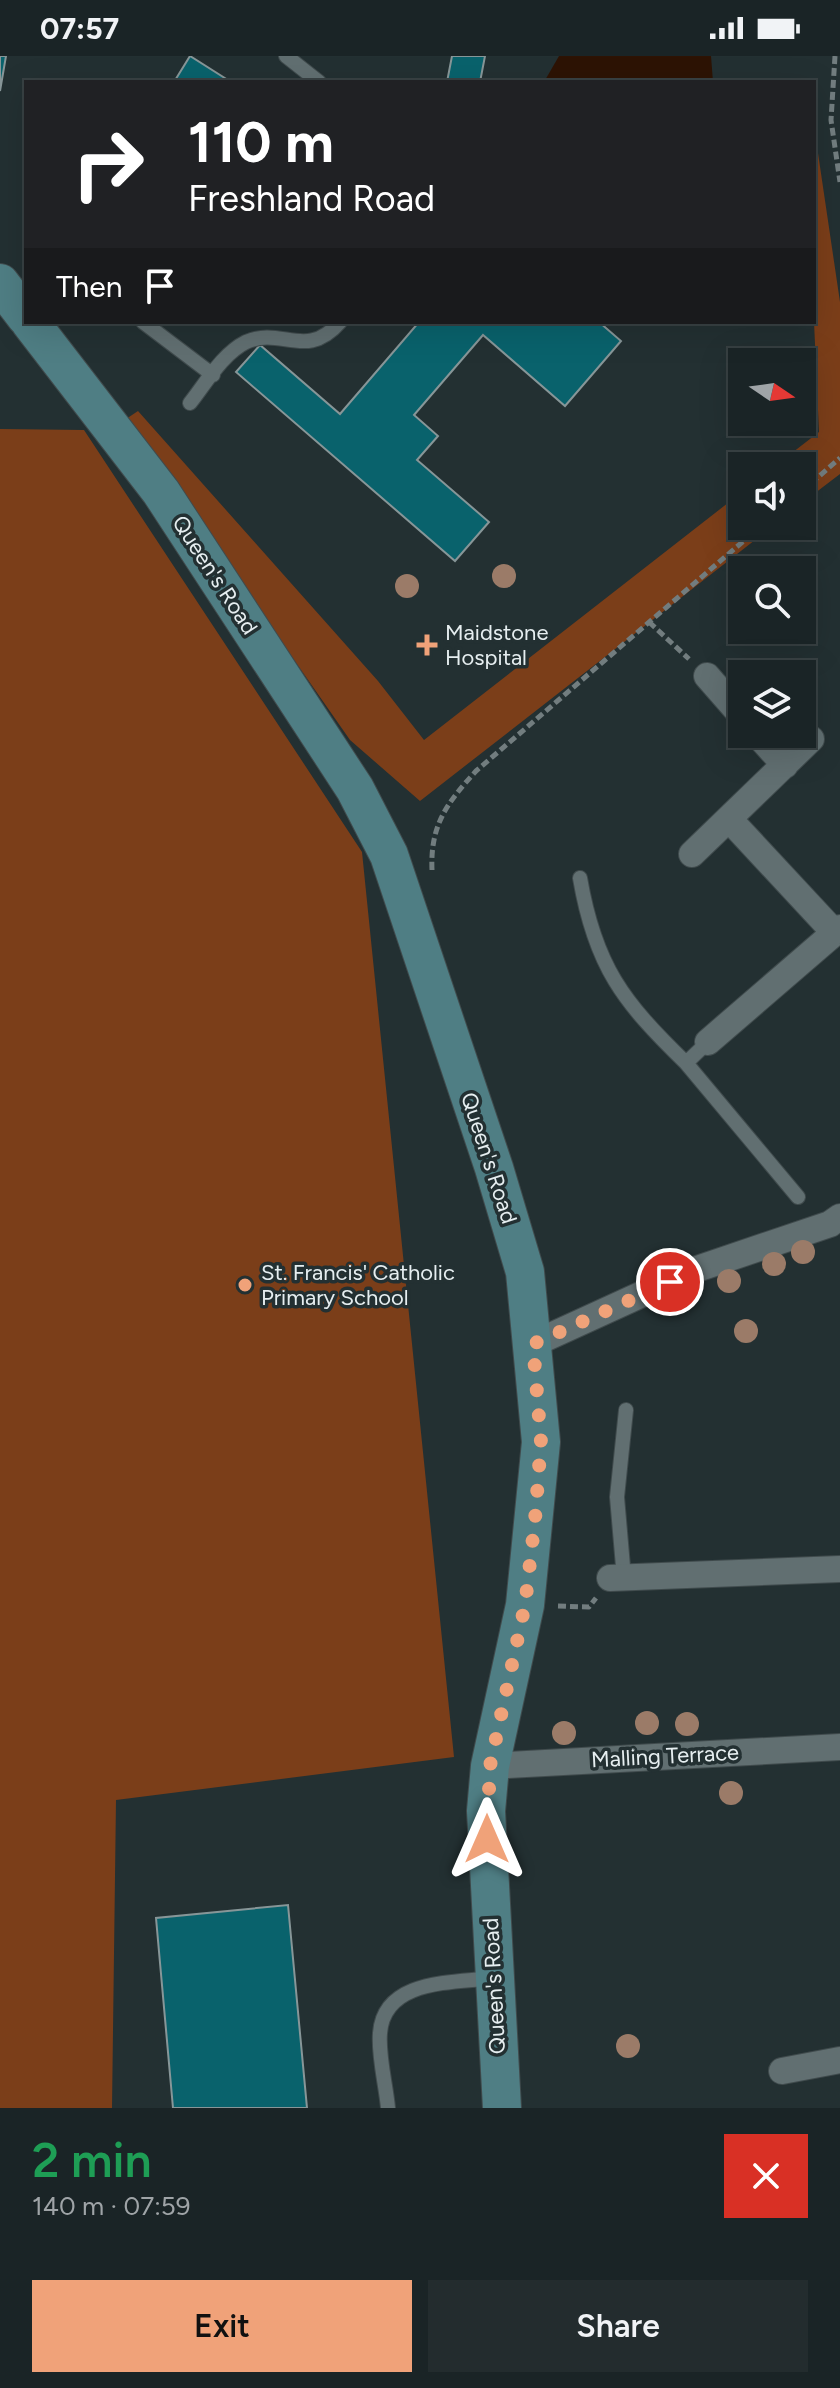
<!DOCTYPE html>
<html lang="en">
<head>
<meta charset="utf-8">
<style>
	:root { --surface:#1a2426; --page:#232c2e; --text:#f1f3f6; --muted:#9fa4a7; --line:#384143; --accent:#f0a279 }
	body { margin:0; font-family:Figtree,sans-serif; background:var(--page); color:var(--text); height:100vh; display:flex; flex-direction:column; font-size:30px; white-space:nowrap }
	* { box-sizing:border-box; margin:0 }
	p { font-size:26px; color:var(--muted) }
	.icon { flex:none; width:44px; height:44px; fill:none; stroke:currentColor; stroke-width:2; stroke-linecap:round; stroke-linejoin:round }
	.map { position:relative; height:2052px; overflow:hidden }
	.side { display:flex; flex-direction:column; background:var(--surface); flex:1 }
	.side>* { flex:none }
	.hud { position:absolute; left:24px; top:24px; width:792px; height:244px; border-radius:0px; box-shadow:0 8px 32px #0002,0 0 0 2px var(--line); background:#202124; color:#fff; overflow:hidden }
	.needle { width:52px; rotate:103deg }
	.tools { position:absolute; left:728px; top:292px; display:grid; gap:16px }
	.tools a { display:grid; place-items:center; width:88px; height:88px; border-radius:0px; background:var(--surface); box-shadow:0 8px 32px #0002,0 0 0 2px var(--line); font-size:40px }
	.pin { position:absolute; display:grid; place-items:center; width:68px; height:68px; color:#fff; margin:-34px; border:4px solid #fff; border-radius:50%; box-shadow:0 2px 8px #0007 }
	.me { position:absolute; width:88px; margin:-44px; rotate:0deg; stroke-linejoin:round; filter:drop-shadow(0 0 6px #0008) }
	.turn { display:flex; align-items:center; gap:28px; height:168px; padding:0 32px; font-size:36px }
	.turn .icon { width:104px; height:104px; stroke-width:2.5 }
	.turn b { display:block; font-size:56px; line-height:68px }
	.then { display:flex; align-items:center; height:76px; padding:0 32px; background:#0003; gap:16px; font-size:30px }
	.round { display:grid; place-items:center; flex:none; width:84px; height:84px; border-radius:0px; background:var(--page) }
	.headline { display:flex; align-items:center; justify-content:space-between; height:136px; padding:0 32px }
	h1 { font-size:48px; font-weight:600; line-height:60px; color:#1e9e55 }
	.action { display:flex; gap:16px; margin-top:auto; padding:16px 32px }
	.action a { flex:1; height:92px; border-radius:0px; background:var(--accent); color:#111; font-size:32px; font-weight:600; line-height:92px; text-align:center }
	.action a+a { background:var(--page); color:var(--text) }
	.status { display:flex; justify-content:space-between; align-items:center; height:56px; padding:0 40px; background:var(--surface); direction:ltr }
	.status svg { height:22px; fill:currentColor }
	.map>svg:first-child { display:block }
	.green { fill:#7b3e19 }
	.water { fill:#2d1304 }
	.building { fill:#09626c; stroke:#879698; stroke-width:2 }
	.lines { fill:none; stroke-linecap:round; stroke-linejoin:round }
	.lane-casing { stroke:#404b4d; stroke-width:16 }
	.street-casing { stroke:#404b4d; stroke-width:28 }
	.secondary-casing { stroke:#404b4d; stroke-width:40 }
	.path { stroke:#727d7f; stroke-width:5; stroke-dasharray:8 4; stroke-linecap:butt }
	.lane { stroke:#616f71; stroke-width:14 }
	.street { stroke:#616f71; stroke-width:26 }
	.secondary { stroke:#4f7e84; stroke-width:38 }
	.tree { fill:#9b7b68 }
	.route { stroke:#f0a279; stroke-width:14; stroke-dasharray:0 25.2 }
	.poi-dot { fill:#f0a279; stroke:#233032; stroke-width:3 }
	.labels { text-anchor:middle; dominant-baseline:central; stroke-width:7; stroke-linejoin:round; paint-order:stroke }
	.street-label { font-size:22px; fill:#e6eef0; stroke:#233032 }
	.poi-label { font-size:22px; fill:#e6eef0; stroke:#233032; text-anchor:start }
</style>
</head>
<body>
<div class="status"><b>07:57</b><svg viewBox="0 0 49 12"><path d="M0 12V9h3v3zM5 12V6h3v6zM10 12V3h3v9zM15 12V0h3v12zM26 1h20v11H26zM47 4h2v5h-2z"/></svg></div>
<div class="map">
<svg width="840" height="2052" viewBox="0 0 840 2052">
	<rect width="100%" height="100%" fill="#233032"/>
	<path class="green" d="M814 70 840 246V418L802 447V410H775L819 376 814 266Z
		M138 355 378 625 424 684 742 436V470H773L420 745 350 684 126 363Z
		M0 373 84 374 362 796 454 1701 116 1744 112 2052H0Z"/>
	<path class="water" d="M559 0H711L713 26H544Z"/>
	<path class="building" d="M0 0H6L0 35Z
		M190 0 231 26H174Z
		M452 0H485L480 26H447Z
		M419 266H599L621 285 565 350 483 279 414 359 438 380 417 404 489 466 455 505 236 316 260 289 340 358Z
		M288 1849 307 2052H173L156 1862Z"/>
	<g class="lines">
		<defs>
			<path id="lane" d="M286 0 319 26
				M143 266 213 319
				M190 347C206 327 222 298 246 286 282 270 306 305 340 266
				M580 822C595 910 623 946 686 1007L708 986
				M686 1007 798 1141
				M624 1522 617 1441 626 1354
				M388 2052C386 2029 378 2000 380 1977 384 1923 453 1927 492 1922"/>
			<path id="street" d="M707 620 742 660
				M757 678 785 709
				M729 763 834 876
				M692 798 811 683
				M708 986 840 872
				M533 1288 697 1213 830 1168 840 1161
				M610 1522 840 1513
				M490 1710 840 1691
				M782 2015 840 2004"/>
			<path id="secondary" d="M0 227 26 261
				M30 266 161 436 355 733 389 799 494 1112 525 1216 541 1386 525 1549 490 1710 486 1755 502 2052"/>
		</defs>
		<use href="#lane" class="lane-casing"/>
		<use href="#street" class="street-casing"/>
		<use href="#secondary" class="secondary-casing"/>
		<path class="path" d="M835 0 831 64 840 126
			M802 435 840 402
			M649 566 689 603
			M432 814C430 768 448 746 476 715L761 470
			M558 1550 589 1551 596 1542"/>
		<use href="#lane" class="lane"/>
		<use href="#street" class="street"/>
		<use href="#secondary" class="secondary"/>
	</g>
	<g class="tree">
		<circle cx="504" cy="520" r="12"/>
		<circle cx="407" cy="530" r="12"/>
		<circle cx="803" cy="1196" r="12"/>
		<circle cx="774" cy="1208" r="12"/>
		<circle cx="729" cy="1225" r="12"/>
		<circle cx="686" cy="1233" r="12"/>
		<circle cx="746" cy="1275" r="12"/>
		<circle cx="647" cy="1667" r="12"/>
		<circle cx="687" cy="1668" r="12"/>
		<circle cx="564" cy="1677" r="12"/>
		<circle cx="731" cy="1737" r="12"/>
		<circle cx="628" cy="1990" r="12"/>
	</g>
	<g class="lines">
		<path class="route" d="M487 1783 490 1710 525 1549 535 1464 541 1386 533 1288 670 1226"/>
	</g>
	<g class="poi-dot">
		<path d="M423 577h8v8h8v8h-8v8h-8v-8h-8v-8h8z"/>
		<circle cx="245" cy="1229" r="8"/>
	</g>
	<g class="labels">
		<g class="street-label">
			<text transform="translate(215 519) rotate(57)">Queen's Road</text>
			<text transform="translate(489 1102) rotate(72)">Queen's Road</text>
			<text transform="translate(665 1700) rotate(-3)">Malling Terrace</text>
			<text transform="translate(494 1930) rotate(-93)">Queen's Road</text>
		</g>
		<g class="poi-label">
			<text x="445" y="576">Maidstone<tspan x="445" dy="25">Hospital</tspan></text>
			<text x="261" y="1216">St. Francis' Catholic<tspan x="261" dy="25">Primary School</tspan></text>
		</g>
	</g>
</svg>
<div class="tools">
<a><svg class="needle" viewBox="-14 -14 28 28"><path d="M0-13l5 13h-10z" fill="#e53935"/><path d="M0 13l5-13h-10z" fill="#9fa4a7"/></svg></a>
<a><svg class="icon" aria-label="sound" viewBox="0 0 24 24"><path d="M4 9h4l5-4v14l-5-4H4zM17 9q2 3 0 6"/></svg></a>
<a><svg class="icon" aria-label="search" viewBox="0 0 24 24"><circle cx="10" cy="10" r="6"/><path d="M15 15l6 6"/></svg></a>
<a><svg class="icon" aria-label="layers" viewBox="0 0 24 24"><path d="M12 4l9 5-9 5-9-5zM3 14l9 5 9-5"/></svg></a>
</div>
<div class="pin" style="left:670px;top:1226px;background:#d93025"><svg class="icon" aria-label="arrive" viewBox="0 0 24 24"><path d="M6 21V4h12l-3 4 3 4H6"/></svg></div>
<svg class="me" style="left:487px;top:1783px" viewBox="-20 -20 40 40"><path d="M0-17L14 15 0 8-14 15z" fill="#f0a279" stroke="#fff" stroke-width="4"/></svg>
<div class="hud">
<div class="turn"><svg class="icon" aria-label="right" viewBox="0 0 24 24"><path d="M7 20v-9h11M14 6l5 5-5 5"/></svg><div><b>110 m</b>Freshland Road</div></div>
<div class="then">Then<svg class="icon" aria-label="arrive" viewBox="0 0 24 24"><path d="M6 21V4h12l-3 4 3 4H6"/></svg></div>
</div>
</div>
<section class="side">
<div class="headline"><div><h1>2 min</h1><p>140 m · 07:59</p></div><a class="round" style="background:#d93025;color:#fff"><svg class="icon" aria-label="close" viewBox="0 0 24 24"><path d="M6 6l12 12M18 6L6 18"/></svg></a></div>
<div class="action"><a>Exit</a><a>Share</a></div>
</section>
</body>
</html>
